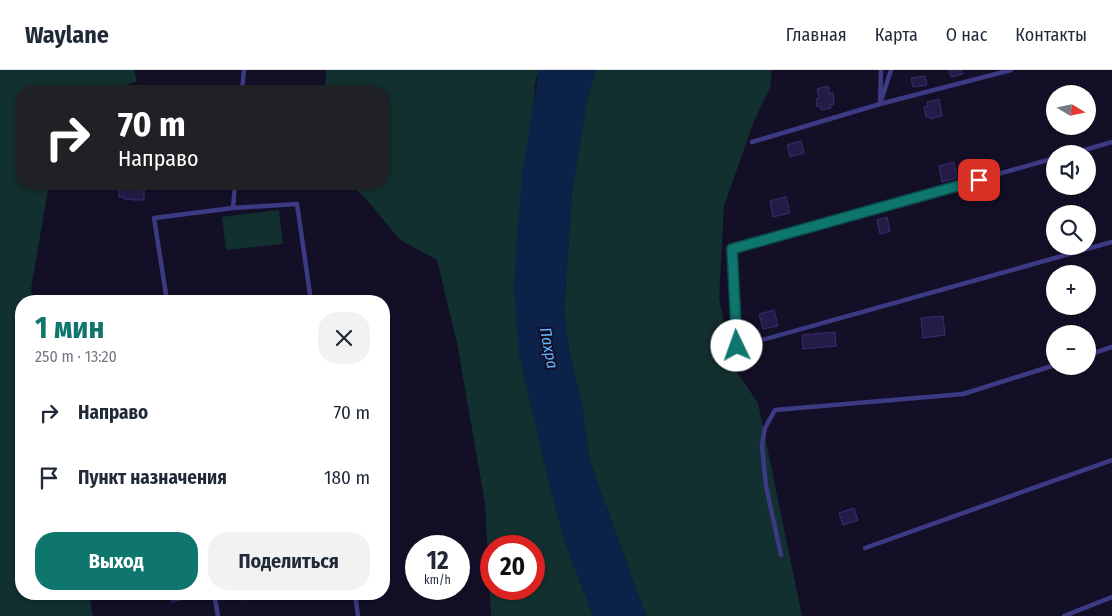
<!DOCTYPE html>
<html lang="ru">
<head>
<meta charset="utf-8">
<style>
	:root { --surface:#fff; --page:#f2f2f3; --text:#1f2937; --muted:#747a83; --line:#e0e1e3; --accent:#0f766e }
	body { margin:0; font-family:"Fira Sans Condensed",sans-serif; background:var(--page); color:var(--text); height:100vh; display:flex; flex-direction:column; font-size:19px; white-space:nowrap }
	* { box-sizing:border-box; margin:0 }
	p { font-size:16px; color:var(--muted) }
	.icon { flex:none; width:28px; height:28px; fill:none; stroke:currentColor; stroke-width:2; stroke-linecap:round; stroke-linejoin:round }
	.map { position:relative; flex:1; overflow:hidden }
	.side { position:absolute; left:15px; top:225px; width:375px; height:305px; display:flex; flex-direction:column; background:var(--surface); border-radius:20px; box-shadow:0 1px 4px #0004 }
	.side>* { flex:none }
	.guide { position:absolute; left:15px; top:15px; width:375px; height:105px; border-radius:20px; box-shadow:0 1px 4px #0004; background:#202124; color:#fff; overflow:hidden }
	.needle { width:32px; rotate:100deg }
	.controls { position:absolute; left:1046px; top:15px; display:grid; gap:10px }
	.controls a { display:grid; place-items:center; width:50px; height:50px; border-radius:50%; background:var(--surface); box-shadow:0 1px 4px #0004; font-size:25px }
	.speed { position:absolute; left:405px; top:465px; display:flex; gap:10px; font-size:25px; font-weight:700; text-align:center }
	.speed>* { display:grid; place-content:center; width:65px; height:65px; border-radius:50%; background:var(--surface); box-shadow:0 1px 4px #0004; line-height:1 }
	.speed small { font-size:12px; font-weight:400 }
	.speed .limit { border:8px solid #d22; background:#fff; color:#111 }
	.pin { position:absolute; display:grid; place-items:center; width:42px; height:42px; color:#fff; margin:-21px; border-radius:10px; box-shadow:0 2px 8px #0006 }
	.me { position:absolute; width:55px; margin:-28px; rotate:357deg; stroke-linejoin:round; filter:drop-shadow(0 0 4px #0008) }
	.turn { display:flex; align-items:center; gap:18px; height:105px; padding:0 20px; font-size:22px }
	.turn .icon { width:65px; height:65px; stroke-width:2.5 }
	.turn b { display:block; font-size:35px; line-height:42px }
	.round { display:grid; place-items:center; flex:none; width:52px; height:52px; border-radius:20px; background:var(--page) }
	.summary { display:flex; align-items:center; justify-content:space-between; height:85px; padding:0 20px }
	h1 { font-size:30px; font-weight:700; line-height:38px; color:var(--accent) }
	.action { display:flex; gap:10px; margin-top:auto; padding:10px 20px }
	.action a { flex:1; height:58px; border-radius:20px; background:var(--accent); color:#fff; font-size:20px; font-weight:700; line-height:58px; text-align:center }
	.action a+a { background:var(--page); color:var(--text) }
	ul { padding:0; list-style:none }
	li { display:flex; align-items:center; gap:15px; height:65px; padding:0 20px }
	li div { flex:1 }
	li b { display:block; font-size:19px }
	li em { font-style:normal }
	header { display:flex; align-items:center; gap:30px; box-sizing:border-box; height:70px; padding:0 25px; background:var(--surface); border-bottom:1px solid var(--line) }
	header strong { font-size:24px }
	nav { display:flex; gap:28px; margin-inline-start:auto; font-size:18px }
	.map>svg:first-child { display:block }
	.green { fill:#12302f; fill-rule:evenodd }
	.water { fill:#0c2248 }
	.building { fill:#241b47; stroke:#3b2d73 }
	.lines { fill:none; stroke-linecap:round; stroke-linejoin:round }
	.lane { stroke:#3d3a85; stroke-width:4.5 }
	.route-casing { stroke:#0a4d48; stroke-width:12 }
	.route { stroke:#0f766e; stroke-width:9 }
	.labels { text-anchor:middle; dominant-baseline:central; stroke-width:4; stroke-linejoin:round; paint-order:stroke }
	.water-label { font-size:16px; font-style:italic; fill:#62b6ff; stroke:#130f26 }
</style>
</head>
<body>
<header>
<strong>Waylane</strong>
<nav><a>Главная</a><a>Карта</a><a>О нас</a><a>Контакты</a></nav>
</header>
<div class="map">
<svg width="1112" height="546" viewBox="0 0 1112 546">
	<rect width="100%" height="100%" fill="#130f26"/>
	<path class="green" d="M0 0H134L137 12 98 21H21V114H49L31 219 33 231H21V524H89L93 546H0Z
		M326 0H539L535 14 519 284 550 416 565 472 593 546H491L485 433 457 273 437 190 400 170 367 130 351 114H384V21H325ZM491 476H534V519H491Z
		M596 0H772L770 18 754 51 724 136 719 229 733 296 758 333 802 546H647L643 538 589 389 582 335 569 280 564 241 572 122 587 29Z
		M279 140 283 174 226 180 222 147Z"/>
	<path class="water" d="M539 0H596L587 29 572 122 564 241 569 280 582 335 589 389 643 538 647 546H593L565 472 550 416 519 284 514 218 517 164 522 104Z"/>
	<path class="building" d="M949 0H961L963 4 951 7Z
		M925 6 927 15 913 17 911 8Z
		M828 16 830 24 833 23 834 34 830 35 831 38 821 40 820 36 817 37 816 29 819 28 817 19Z
		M939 29 942 46 930 49 929 46 926 47 924 37 928 36 927 32Z
		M801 71 804 83 790 87 787 75Z
		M954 92 957 108 942 112 939 96Z
		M119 114H145L146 120H144V130H132V129H124V127H119Z
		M786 127 790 143 773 147 770 131Z
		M887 147 890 161 880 164 877 150Z
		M774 240 778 256 763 259 759 244Z
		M943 246 945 265 923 268 921 248Z
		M835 262 836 276 803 279 802 265Z
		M854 438 858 450 843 455 839 443Z
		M170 524H188L189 528 172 532Z
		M239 524H269V526L240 530Z"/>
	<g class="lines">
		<path class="lane" d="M891 0 880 34 1011 0
			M242 21 244 0
			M752 72 880 34 881 0
			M1071 84 1112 72
			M1055 88 732 179 737 277 1112 172
			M233 138 235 114
			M167 231 154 148 233 138 297 134 311 231
			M1088 285 1112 277
			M865 478 1112 390
			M781 485 766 416 762 375 765 358 775 340 963 324 1055 295
			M214 524 218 546
			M355 524 358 546
			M1064 546 1112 527"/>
	</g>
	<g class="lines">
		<defs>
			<path id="route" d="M737 276 732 179 979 110"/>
		</defs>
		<use href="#route" class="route-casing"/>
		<use href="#route" class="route"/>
	</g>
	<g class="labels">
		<g class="water-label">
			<text transform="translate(549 278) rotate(79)">Пахра</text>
		</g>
	</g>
</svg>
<div class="controls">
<a><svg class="needle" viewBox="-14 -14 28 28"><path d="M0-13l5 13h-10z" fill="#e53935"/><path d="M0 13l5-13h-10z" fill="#747a83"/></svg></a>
<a><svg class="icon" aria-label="sound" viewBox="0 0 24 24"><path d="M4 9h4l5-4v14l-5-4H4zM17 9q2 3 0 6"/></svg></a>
<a><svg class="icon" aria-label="search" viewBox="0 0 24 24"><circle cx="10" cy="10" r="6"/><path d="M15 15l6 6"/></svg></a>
<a>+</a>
<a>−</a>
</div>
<div class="speed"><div>12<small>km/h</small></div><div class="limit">20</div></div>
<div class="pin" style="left:979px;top:110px;background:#d93025"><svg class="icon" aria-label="arrive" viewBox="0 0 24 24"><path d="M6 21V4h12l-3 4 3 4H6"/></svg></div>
<svg class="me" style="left:737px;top:276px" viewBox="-20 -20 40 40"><circle r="19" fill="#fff"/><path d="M0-13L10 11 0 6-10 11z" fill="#0f766e"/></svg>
<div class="guide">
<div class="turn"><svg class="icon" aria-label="right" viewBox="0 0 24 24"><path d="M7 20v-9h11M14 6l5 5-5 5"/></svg><div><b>70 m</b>Направо</div></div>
</div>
<section class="side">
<div class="summary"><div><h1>1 мин</h1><p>250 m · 13:20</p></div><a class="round"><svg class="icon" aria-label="close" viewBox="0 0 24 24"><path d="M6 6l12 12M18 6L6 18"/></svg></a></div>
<ul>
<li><svg class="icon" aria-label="right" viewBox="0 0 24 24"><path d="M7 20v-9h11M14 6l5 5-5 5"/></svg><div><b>Направо</b></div><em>70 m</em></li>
<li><svg class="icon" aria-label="arrive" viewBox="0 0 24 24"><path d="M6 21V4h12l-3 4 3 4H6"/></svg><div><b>Пункт назначения</b></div><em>180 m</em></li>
</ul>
<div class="action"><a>Выход</a><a>Поделиться</a></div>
</section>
</div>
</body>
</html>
